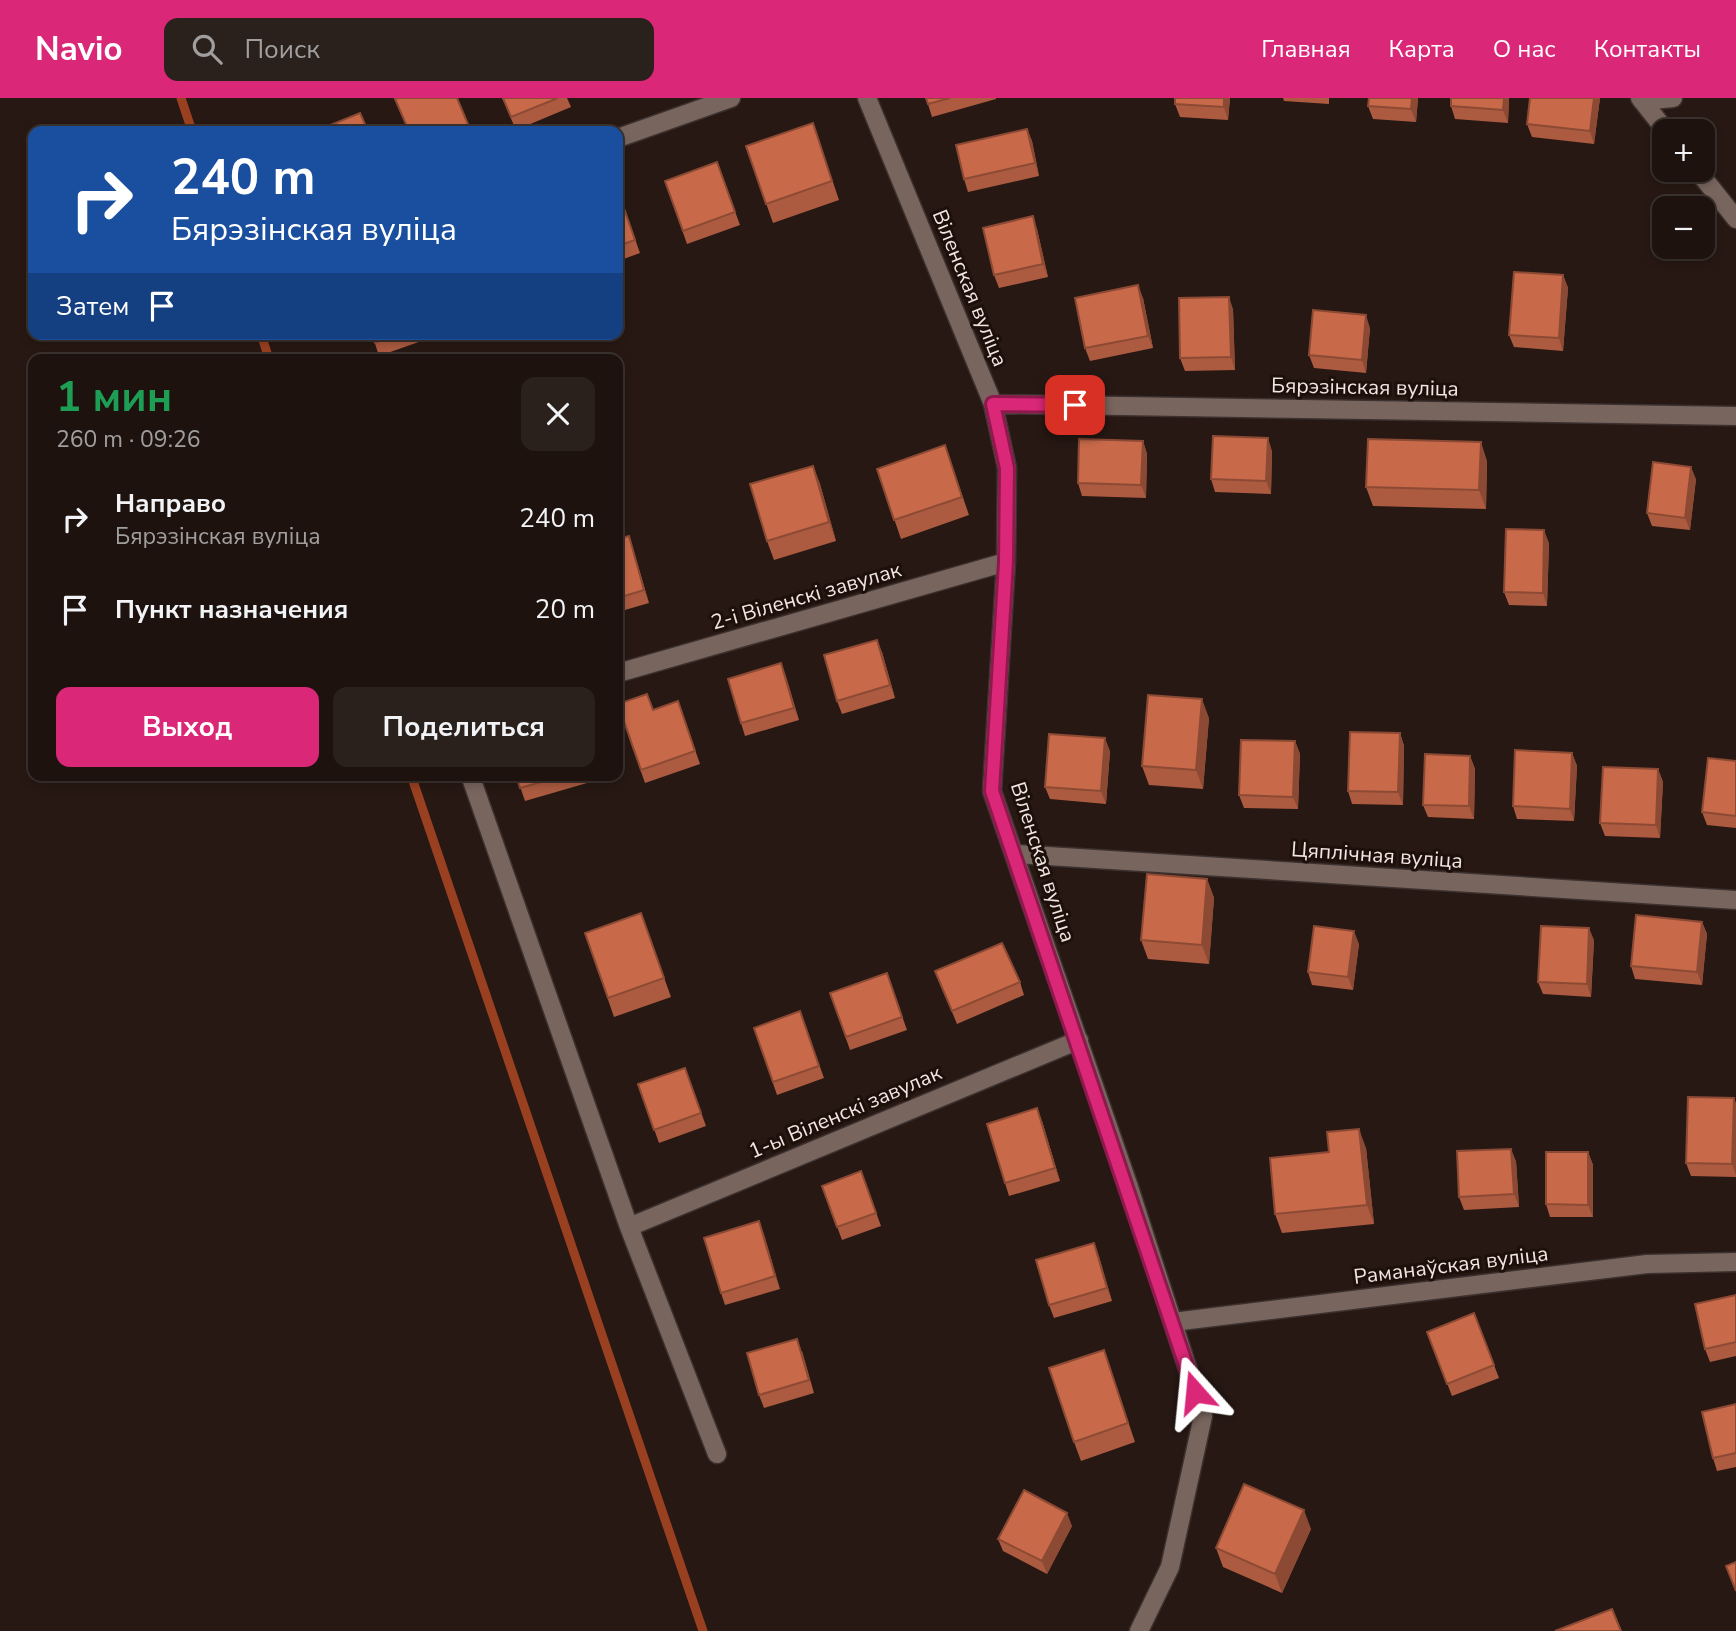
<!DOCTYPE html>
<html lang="ru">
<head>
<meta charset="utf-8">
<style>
	:root { --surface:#1d120e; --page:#2a201c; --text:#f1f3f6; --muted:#a09e9e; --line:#3b322e; --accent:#db2777 }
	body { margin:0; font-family:"Nunito Sans",sans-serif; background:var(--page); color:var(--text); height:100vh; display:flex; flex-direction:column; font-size:26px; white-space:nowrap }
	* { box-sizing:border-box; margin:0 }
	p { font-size:23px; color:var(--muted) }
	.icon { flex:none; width:38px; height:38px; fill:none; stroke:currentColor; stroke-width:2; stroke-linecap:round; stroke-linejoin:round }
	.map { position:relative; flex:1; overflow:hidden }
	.drawer { position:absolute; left:28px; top:256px; width:595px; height:427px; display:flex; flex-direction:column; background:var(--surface); border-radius:14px; box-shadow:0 4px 10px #0003,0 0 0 2px var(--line) }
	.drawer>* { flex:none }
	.guide { position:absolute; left:28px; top:28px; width:595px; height:214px; border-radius:14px; box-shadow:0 4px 10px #0003,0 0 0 2px var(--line); background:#1a4fa0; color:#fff; overflow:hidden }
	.controls { position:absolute; left:1652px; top:21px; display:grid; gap:14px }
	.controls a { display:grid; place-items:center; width:63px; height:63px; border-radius:14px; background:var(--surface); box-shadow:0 4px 10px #0003,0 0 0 2px var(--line); font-size:35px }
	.pin { position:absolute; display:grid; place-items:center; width:60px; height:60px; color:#fff; margin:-30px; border-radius:14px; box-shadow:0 4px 10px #0006 }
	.me { position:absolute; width:77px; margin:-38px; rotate:342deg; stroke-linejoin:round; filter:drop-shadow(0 0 5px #0008) }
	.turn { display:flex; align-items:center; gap:24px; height:147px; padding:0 28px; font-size:32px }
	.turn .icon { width:91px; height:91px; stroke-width:2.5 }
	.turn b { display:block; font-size:49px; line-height:60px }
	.then { display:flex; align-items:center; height:66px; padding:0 28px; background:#0003; gap:14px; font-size:26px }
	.round { display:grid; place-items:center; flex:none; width:74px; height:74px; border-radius:14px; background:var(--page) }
	.head { display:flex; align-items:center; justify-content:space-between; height:119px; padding:0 28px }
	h1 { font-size:42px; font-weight:700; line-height:52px; color:#1e9e55 }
	.cta { display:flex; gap:14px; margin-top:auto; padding:14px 28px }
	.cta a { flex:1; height:80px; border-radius:14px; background:var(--accent); color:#fff; font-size:28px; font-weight:700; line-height:80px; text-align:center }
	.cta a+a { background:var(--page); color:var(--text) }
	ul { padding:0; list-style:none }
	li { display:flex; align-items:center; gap:21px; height:91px; padding:0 28px }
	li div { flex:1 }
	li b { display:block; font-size:26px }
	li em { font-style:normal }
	header { display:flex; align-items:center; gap:42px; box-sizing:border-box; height:98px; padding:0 35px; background:var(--accent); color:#fff }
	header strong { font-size:33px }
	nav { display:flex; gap:38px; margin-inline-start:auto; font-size:24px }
	.search { width:490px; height:63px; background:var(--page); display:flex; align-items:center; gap:18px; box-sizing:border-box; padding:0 24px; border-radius:14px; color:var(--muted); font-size:26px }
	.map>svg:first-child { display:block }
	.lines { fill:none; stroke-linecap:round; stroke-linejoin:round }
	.stream { stroke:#994020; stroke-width:9 }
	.minor-casing { stroke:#3c312f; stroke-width:21 }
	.minor { stroke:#78655e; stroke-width:18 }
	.wall { fill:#ac5b40 }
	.shaded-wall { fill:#8c4a34 }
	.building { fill:#c86a4a; stroke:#8c4a34; stroke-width:2 }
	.route-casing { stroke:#8e194d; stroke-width:18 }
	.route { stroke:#db2777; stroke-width:12 }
	.labels { text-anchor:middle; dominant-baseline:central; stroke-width:6; stroke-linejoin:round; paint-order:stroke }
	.street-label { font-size:21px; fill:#f1e6e2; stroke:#1d0f0a }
</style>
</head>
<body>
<header>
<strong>Navio</strong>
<div class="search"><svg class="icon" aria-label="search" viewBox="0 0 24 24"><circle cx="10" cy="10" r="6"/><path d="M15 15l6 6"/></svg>Поиск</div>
<nav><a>Главная</a><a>Карта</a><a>О нас</a><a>Контакты</a></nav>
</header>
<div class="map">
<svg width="1736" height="1533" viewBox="0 0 1736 1533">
	<rect width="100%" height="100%" fill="#271813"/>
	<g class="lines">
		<path class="stream" d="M181 0 192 33
			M261 236 269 261
			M411 677 703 1533"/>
		<defs>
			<path id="minor" d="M867 0 993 306 1007 370 1006 464 992 693 1129 1089 1203 1318 1170 1469 1139 1533
				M1640 0 1666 33
				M1642 3 1673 0
				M618 40 731 0
				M1697 72 1736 121
				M993 306 1736 318
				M618 575 1006 464
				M470 677 629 1129 717 1356
				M1016 756 1736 802
				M629 1129 1079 942
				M1173 1224 1647 1166 1736 1164"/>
		</defs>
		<use href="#minor" class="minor-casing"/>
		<use href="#minor" class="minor"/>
	</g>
	<path class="wall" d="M502 0H567L571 9 516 32Z
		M926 0H996V1L932 19Z
		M1175 0H1230L1228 22 1180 19 1175 6Z
		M1283 0H1329V6L1284 3Z
		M1418 0 1416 24 1373 21 1368 8Z
		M1509 0 1508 25 1455 21 1451 8Z
		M1530 0H1600L1594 46 1532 39 1527 26Z
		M813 25 839 102 773 125 746 48Z
		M1027 31 1032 43 1039 78 968 94 964 81Z
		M717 64 740 127 687 146 665 83Z
		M618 93 640 155 618 163Z
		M1037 131 1048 179 999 190 994 177Z
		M1563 177 1568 190 1563 253 1514 249 1509 237Z
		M1143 200 1153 250 1090 263 1085 250Z
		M1233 211 1235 272 1185 273 1180 260Z
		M1370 230 1366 275 1314 270 1309 257Z
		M372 236H428L430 240 379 258Z
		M1143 343 1147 356 1146 400 1082 398 1078 385Z
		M945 347 969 417 901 441 877 371Z
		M1272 353 1271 396 1215 394 1211 381Z
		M1487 363 1486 411 1373 408 1366 389Z
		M813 368 820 386 836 443 774 462 767 443Z
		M1696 381 1690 432 1652 428 1647 415Z
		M629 438 649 505 618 514V441Z
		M1549 445 1547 508 1509 507 1504 494Z
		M882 554 895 600 842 616 837 603Z
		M781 565 799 622 745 638 741 625Z
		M678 603 700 666 645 685 618 608 654 612Z
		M1209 620 1203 691 1149 687 1142 668Z
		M1400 635 1404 648 1403 707 1352 706 1348 693Z
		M1295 643 1300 656 1298 711 1244 710 1239 697Z
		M1110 653 1106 706 1050 701 1045 689Z
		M1572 655 1577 668 1574 723 1517 721 1513 708Z
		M1470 658 1475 671 1474 721 1428 719 1423 707Z
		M1736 663V730L1707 727 1702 714Z
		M1658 671 1663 684 1660 740 1605 738 1600 725Z
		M516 677H592L594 683 525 703Z
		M1207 781 1214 800 1209 866 1148 861 1141 842Z
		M641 815 671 899 614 919 585 835Z
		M1702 824 1707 836 1702 887 1635 881 1631 868Z
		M1594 842 1591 899 1543 896 1538 884Z
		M1359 846 1353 892 1312 887 1308 874Z
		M935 873 1020 884 1024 897 957 926Z
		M887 875 907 932 850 952 830 895Z
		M800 913 824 980 777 997 754 930Z
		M685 970 706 1028 659 1045 638 986Z
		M1736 1005V1079L1691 1078 1686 1065Z
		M1042 1023 1060 1083 1009 1098 1005 1085Z
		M1366 1050 1374 1126 1282 1135 1275 1116Z
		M1588 1054 1593 1067V1119H1550L1546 1106Z
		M1516 1063 1519 1109 1464 1112 1459 1099Z
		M861 1073 881 1128 842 1142 822 1088Z
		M759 1123 780 1191 725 1207 721 1195Z
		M1094 1145 1112 1203 1054 1220 1049 1207Z
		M1736 1197V1258L1710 1264 1705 1251Z
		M1474 1215 1499 1280 1452 1298 1427 1234Z
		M1104 1252 1135 1344 1081 1363 1074 1344Z
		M802 1253 814 1295 764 1310 759 1297Z
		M1736 1306V1369L1717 1373 1713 1360Z
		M1072 1428 1047 1476 1003 1453 998 1441Z
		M1311 1431 1282 1495 1223 1469 1216 1450Z"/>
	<path class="shaded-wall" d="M1224 0H1230L1228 22 1224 9Z
		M1412 0H1418L1416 24 1411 11Z
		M1504 0H1509L1508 25 1503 12Z
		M1594 0H1600L1594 46 1590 33Z
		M1027 31 1032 43 1039 78 1035 65Z
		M1033 118 1037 131 1048 179 1043 166Z
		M1563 177 1568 190 1563 253 1559 240Z
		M1138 187 1143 200 1153 250 1148 238Z
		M1229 199 1233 211 1235 272 1231 259Z
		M1366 217 1370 230 1366 275 1362 262Z
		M1268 340 1272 353 1271 396 1266 383Z
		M1143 343 1147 356 1146 400 1141 387Z
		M1481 344 1487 363 1486 411 1479 392Z
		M813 368 820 386 836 443 829 424Z
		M1691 369 1696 381 1690 432 1685 420Z
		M1544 432 1549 445 1547 508 1543 495Z
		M629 438 633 451 649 505 644 492Z
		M877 542 882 554 895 600 890 587Z
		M781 565 786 578 799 622 794 610Z
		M1202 601 1209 620 1203 691 1196 672Z
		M1400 635 1404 648 1403 707 1398 694Z
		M1105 640 1110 653 1106 706 1101 693Z
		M1295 643 1300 656 1298 711 1293 699Z
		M1572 655 1577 668 1574 723 1570 711Z
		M1470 658 1475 671 1474 721 1469 708Z
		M1658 671 1663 684 1660 740 1656 727Z
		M1207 781 1214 800 1209 866 1202 847Z
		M1702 824 1707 836 1702 887 1697 874Z
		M1589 830 1594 842 1591 899 1587 886Z
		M1354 833 1359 846 1353 892 1348 879Z
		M1734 1000 1736 1005V1077L1732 1066Z
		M1037 1010 1042 1023 1060 1083 1055 1070Z
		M1359 1031 1366 1050 1374 1126 1367 1107Z
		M1511 1051 1516 1063 1519 1109 1514 1096Z
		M1588 1054 1593 1067V1119L1588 1107Z
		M759 1123 764 1136 780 1191 775 1178Z
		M1094 1145 1099 1158 1112 1203 1107 1190Z
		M1304 1412 1311 1431 1282 1495 1275 1476Z
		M1067 1415 1072 1428 1047 1476 1042 1463Z"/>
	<path class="building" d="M399 0H457L470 31 465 33H409L395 1Z
		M503 0H558L511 19Z
		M926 0H950L928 6Z
		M1175 0H1224V9L1175 6Z
		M1369 0H1412L1411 11 1368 8Z
		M1451 0H1504L1503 12 1451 8Z
		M1530 0H1594L1590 33 1527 26Z
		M360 15 368 33H316Z
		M813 25 832 83 766 106 746 48Z
		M1027 31 1035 65 964 81 956 47Z
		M717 64 735 114 683 133 665 83Z
		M618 93 635 142 618 148Z
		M1033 118 1043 166 994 177 983 130Z
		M1514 174 1563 177 1559 240 1509 237Z
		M1138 187 1148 238 1085 250 1075 200Z
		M1229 199 1231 259 1180 260 1179 200Z
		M1313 212 1366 217 1362 262 1309 257Z
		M372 236H399L375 245Z
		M1213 338 1268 340 1266 383 1211 381Z
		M1079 341 1143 343 1141 387 1078 385Z
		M1368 341 1481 344 1479 392 1366 389Z
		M945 347 962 399 894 422 877 371Z
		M1653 364 1691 369 1685 420 1647 415Z
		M813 368 829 424 767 443 750 386Z
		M1506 431 1544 432 1543 495 1504 494Z
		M629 438 644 492 618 500V441Z
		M877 542 890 587 837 603 824 557Z
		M781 565 794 610 741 625 728 581Z
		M647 596 653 612 678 603 695 653 641 672 618 606Z
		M1148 597 1202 601 1196 672 1142 668Z
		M1350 634 1400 635 1398 694 1348 693Z
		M1049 636 1105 640 1101 693 1045 689Z
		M1241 642 1295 643 1293 699 1239 697Z
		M1515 652 1572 655 1570 711 1513 708Z
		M1425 656 1470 658 1469 708 1423 707Z
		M1708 660 1736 663V718L1702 714Z
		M1603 669 1658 671 1656 727 1600 725Z
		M516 677H566L520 690Z
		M1147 776 1207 781 1202 847 1141 842Z
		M641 815 664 880 608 900 585 835Z
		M1636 817 1702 824 1697 874 1631 868Z
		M1314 828 1354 833 1348 879 1308 874Z
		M1541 828 1589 830 1587 886 1538 884Z
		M1002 845 1020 884 952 913 935 873Z
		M887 875 902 919 846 939 830 895Z
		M800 913 819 968 773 984 754 930Z
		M685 970 701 1015 654 1032 638 986Z
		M1688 999 1734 1000 1732 1066 1686 1065Z
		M1037 1010 1055 1070 1005 1085 987 1026Z
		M1359 1031 1367 1107 1275 1116 1270 1060 1329 1054 1327 1034Z
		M1511 1051 1514 1096 1459 1099 1457 1053Z
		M1546 1054H1588V1107L1546 1106Z
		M861 1073 876 1115 837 1129 822 1088Z
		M759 1123 775 1178 721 1195 704 1140Z
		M1094 1145 1107 1190 1049 1207 1036 1162Z
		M1736 1197V1244L1705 1251 1695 1206Z
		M1474 1215 1494 1267 1447 1286 1427 1234Z
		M797 1241 809 1282 759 1297 747 1255Z
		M1104 1252 1128 1325 1074 1344 1049 1270Z
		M1736 1306V1355L1713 1360 1702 1314Z
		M1244 1386 1304 1412 1275 1476 1216 1450Z
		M1024 1392 1067 1415 1042 1463 998 1441Z
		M1736 1464V1493L1726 1468Z
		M1612 1511 1621 1533H1555Z"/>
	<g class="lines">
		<defs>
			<path id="route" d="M1075 307 993 306 1007 370 1006 464 992 693 1195 1294"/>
		</defs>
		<use href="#route" class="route-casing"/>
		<use href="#route" class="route"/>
	</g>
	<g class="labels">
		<g class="street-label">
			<text transform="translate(970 190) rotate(68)">Віленская вуліца</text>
			<text transform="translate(1365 289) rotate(1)">Бярэзінская вуліца</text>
			<text transform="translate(806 498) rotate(-16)">2-і Віленскі завулак</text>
			<text transform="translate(1377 757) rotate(4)">Цяплічная вуліца</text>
			<text transform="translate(1043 764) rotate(72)">Віленская вуліца</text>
			<text transform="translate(845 1014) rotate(-23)">1-ы Віленскі завулак</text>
			<text transform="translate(1451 1167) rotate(-7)">Раманаўская вуліца</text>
		</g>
	</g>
</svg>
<div class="controls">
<a>+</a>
<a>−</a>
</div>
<div class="pin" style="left:1075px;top:307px;background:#d93025"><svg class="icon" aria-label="arrive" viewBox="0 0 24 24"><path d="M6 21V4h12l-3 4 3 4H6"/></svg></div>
<svg class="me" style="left:1195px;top:1294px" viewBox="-20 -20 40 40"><path d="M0-17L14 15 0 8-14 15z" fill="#db2777" stroke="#fff" stroke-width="4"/></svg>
<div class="guide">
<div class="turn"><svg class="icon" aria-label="right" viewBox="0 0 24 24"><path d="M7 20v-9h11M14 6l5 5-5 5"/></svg><div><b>240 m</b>Бярэзінская вуліца</div></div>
<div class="then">Затем<svg class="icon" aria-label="arrive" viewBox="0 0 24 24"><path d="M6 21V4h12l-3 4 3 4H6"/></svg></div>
</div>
<section class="drawer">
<div class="head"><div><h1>1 мин</h1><p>260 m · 09:26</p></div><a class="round"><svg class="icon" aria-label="close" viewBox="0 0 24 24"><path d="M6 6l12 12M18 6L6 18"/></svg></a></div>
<ul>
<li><svg class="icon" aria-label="right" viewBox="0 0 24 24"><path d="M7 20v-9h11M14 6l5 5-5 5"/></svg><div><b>Направо</b><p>Бярэзінская вуліца</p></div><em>240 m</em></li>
<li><svg class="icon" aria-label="arrive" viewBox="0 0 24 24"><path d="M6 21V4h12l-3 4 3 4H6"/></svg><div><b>Пункт назначения</b></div><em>20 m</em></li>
</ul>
<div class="cta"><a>Выход</a><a>Поделиться</a></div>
</section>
</div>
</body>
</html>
